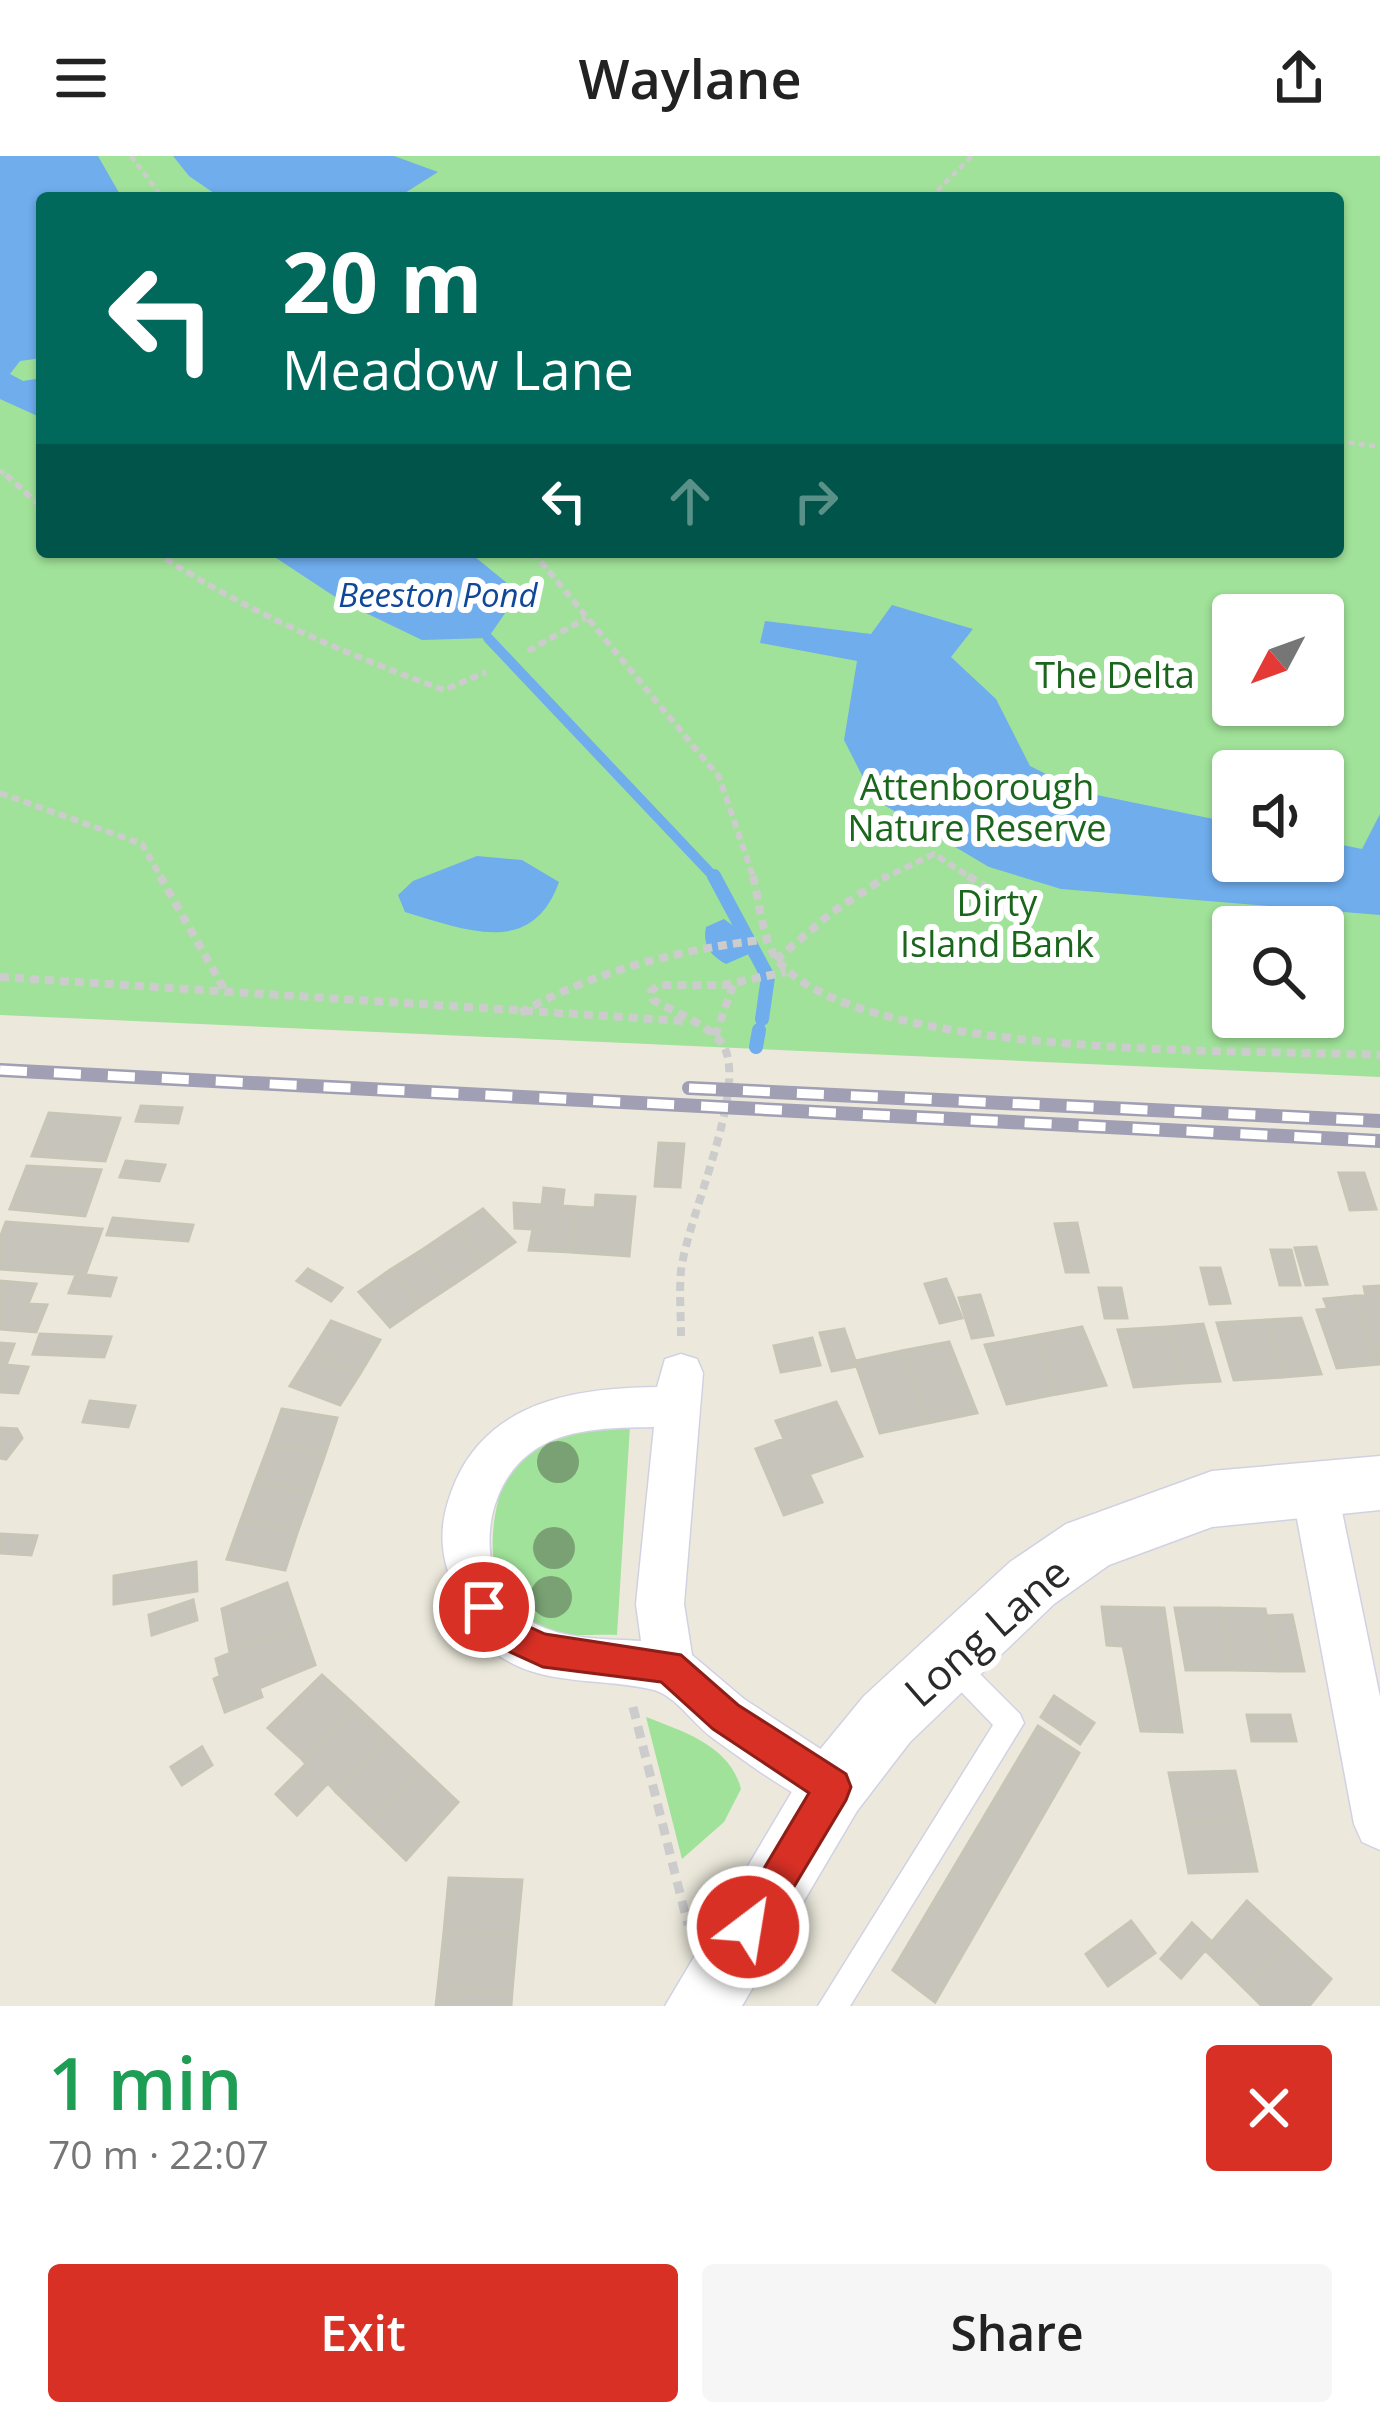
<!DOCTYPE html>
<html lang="en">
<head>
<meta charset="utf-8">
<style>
	:root { --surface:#fff; --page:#f6f6f6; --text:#222; --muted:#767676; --accent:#d93025 }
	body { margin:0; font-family:"Open Sans",sans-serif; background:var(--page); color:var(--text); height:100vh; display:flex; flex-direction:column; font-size:45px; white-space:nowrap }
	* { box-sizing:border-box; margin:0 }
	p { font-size:39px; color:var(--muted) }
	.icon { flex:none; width:66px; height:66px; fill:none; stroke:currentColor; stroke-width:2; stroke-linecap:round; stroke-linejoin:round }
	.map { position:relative; height:1850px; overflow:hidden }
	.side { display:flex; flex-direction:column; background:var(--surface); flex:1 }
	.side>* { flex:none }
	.hud { position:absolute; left:36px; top:36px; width:1308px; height:366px; border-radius:12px; box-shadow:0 3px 9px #0004; background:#00695c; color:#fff; overflow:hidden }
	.needle { width:78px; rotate:229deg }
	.tools { position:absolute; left:1212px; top:438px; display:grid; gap:24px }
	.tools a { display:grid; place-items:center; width:132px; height:132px; border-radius:12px; background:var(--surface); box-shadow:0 3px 9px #0004; font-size:60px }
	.pin { position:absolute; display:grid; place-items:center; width:102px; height:102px; color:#fff; margin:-51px; border:6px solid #fff; border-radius:50%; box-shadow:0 3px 12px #0007 }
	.me { position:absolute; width:132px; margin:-66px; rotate:31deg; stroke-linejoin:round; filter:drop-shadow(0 0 9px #0008) }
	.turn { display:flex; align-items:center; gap:42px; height:252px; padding:0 48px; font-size:54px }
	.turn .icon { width:156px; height:156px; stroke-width:2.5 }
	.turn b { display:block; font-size:84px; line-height:102px }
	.lanes { display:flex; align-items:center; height:114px; padding:0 48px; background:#0003; justify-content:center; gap:60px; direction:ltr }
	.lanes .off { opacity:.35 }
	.round { display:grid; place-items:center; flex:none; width:126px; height:126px; border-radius:12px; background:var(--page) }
	.head { display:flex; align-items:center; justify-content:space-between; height:204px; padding:0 48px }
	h1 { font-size:72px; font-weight:600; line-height:90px; color:#1e9e55 }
	.button { display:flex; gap:24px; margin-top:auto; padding:24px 48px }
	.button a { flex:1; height:138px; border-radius:12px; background:var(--accent); color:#fff; font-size:48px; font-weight:600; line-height:138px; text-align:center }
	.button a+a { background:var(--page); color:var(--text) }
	header { display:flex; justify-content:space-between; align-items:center; height:156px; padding:0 48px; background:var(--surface); font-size:54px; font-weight:600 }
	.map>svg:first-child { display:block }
	.green { fill:#a0e299; fill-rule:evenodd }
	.water { fill:#6faded }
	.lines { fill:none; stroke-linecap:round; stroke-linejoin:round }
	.stream-far1 { stroke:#6faded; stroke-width:10 }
	.stream { stroke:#6faded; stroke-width:14 }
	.building { fill:#c7c5bb; stroke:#c7c5b5; stroke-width:3 }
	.service-casing { stroke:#d2d1e3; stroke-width:3 }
	.minor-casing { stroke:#d2d1e3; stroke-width:3 }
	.tertiary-casing { stroke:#d2d1e3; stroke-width:3 }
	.path-far3 { stroke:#ccc; stroke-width:4.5; stroke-dasharray:6 4.5; stroke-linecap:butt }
	.path-far2 { stroke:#ccc; stroke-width:6; stroke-dasharray:8 4.5; stroke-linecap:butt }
	.path-far1 { stroke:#ccc; stroke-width:8; stroke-dasharray:9 6; stroke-linecap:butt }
	.path { stroke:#ccc; stroke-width:9; stroke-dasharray:12 8; stroke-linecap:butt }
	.service { fill:#fff; fill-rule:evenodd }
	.minor { fill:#fff; fill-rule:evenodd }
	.tertiary { fill:#fff; fill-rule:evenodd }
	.rail-casing { stroke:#a19fb4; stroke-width:14 }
	.rail { stroke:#fff; stroke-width:9; stroke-dasharray:27; stroke-linecap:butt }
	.tree { fill:#79a173 }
	.route { fill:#d93025; stroke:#8d1f18; stroke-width:3 }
	.labels { text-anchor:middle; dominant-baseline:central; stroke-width:12; stroke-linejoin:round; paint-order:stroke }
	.far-water-label { font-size:33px; font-style:italic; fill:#0f4799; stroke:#fff }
	.park-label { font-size:36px; fill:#1b661d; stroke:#fff }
	.near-street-label { font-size:42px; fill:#2a2a2a; stroke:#fff }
</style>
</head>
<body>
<header><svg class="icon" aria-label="menu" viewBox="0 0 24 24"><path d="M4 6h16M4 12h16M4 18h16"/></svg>Waylane<svg class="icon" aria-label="share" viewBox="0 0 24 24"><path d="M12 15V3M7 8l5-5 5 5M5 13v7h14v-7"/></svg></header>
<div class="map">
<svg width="1380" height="1850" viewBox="0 0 1380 1850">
	<rect width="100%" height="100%" fill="#ece9dc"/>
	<path class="green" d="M0 0H1380V921L0 859ZM42 42H1338V396H42ZM1233 459H1323V549H1233ZM1233 615H1323V705H1233ZM1233 771H1323V861H1233Z
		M630 1270 617 1479C595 1478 562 1482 543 1473 491 1449 486 1394 498 1345 501 1332 505 1312 515 1302 543 1274 594 1273 630 1270Z
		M646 1561C685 1576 730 1590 741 1633L724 1666 682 1703Z"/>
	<path class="water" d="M0 0H98L122 42H42V202L20 205 10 218 23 225 42 222V262L0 243Z
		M173 0H394L438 16 397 42H221L189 20Z
		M267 396H469L519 437 488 482 422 484 343 446Z
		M892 449 973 473 951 501 996 543 1030 610 1082 636 1233 667V705H1323V685L1362 693 1380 658V759L1061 733 989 711 874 643 844 584 857 505 760 487 765 465 871 478Z
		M477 700 522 704 559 726C532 802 466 774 405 756L398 739 413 725Z
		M724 763 752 784 756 795 726 808C711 800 702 789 706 771Z"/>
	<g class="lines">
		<path class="stream-far1" d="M488 482 716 723"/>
		<path class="stream" d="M714 720 768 821 762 863
			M756 891 759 874"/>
	</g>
	<path class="building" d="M141 950 182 952 178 967 136 965Z
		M49 957 120 962 105 1005 32 1000Z
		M659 987 684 988 680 1031 655 1030Z
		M126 1005 165 1009 159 1025 120 1021Z
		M27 1010 101 1014 85 1060 10 1053Z
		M1339 1017H1364L1376 1053 1350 1054Z
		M544 1032 564 1034 562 1050 577 1051 571 1096 529 1094 533 1073 515 1072 514 1047 542 1049Z
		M596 1039 635 1041 629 1100 571 1096 577 1051 595 1052Z
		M483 1053 515 1086 485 1107 453 1073Z
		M113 1062 193 1069 188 1085 107 1079Z
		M6 1066 102 1073 85 1119 0 1113V1082Z
		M1077 1067 1088 1116H1066L1055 1068Z
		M453 1073 485 1107 454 1128 422 1094Z
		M1316 1091 1327 1128 1306 1129 1295 1092Z
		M422 1094 454 1128 422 1149 390 1114Z
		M1271 1094H1291L1300 1129H1280Z
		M1201 1112H1220L1230 1147 1210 1148Z
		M308 1113 342 1132 331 1145 297 1125Z
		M390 1114 422 1149 390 1171 359 1136Z
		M76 1119H85L116 1122 110 1140 69 1137Z
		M946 1123 962 1162 940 1167 925 1128Z
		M0 1125 36 1128 28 1148 47 1149 36 1176 0 1173Z
		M1380 1130V1208H1379L1355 1140H1366L1364 1131Z
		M1099 1132H1121L1127 1162H1105Z
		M980 1139 993 1179 972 1182 959 1142Z
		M1355 1140 1379 1208 1337 1212 1317 1154 1328 1153 1324 1143Z
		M1301 1162 1321 1218 1284 1221 1266 1164Z
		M1266 1164 1284 1221 1234 1224 1217 1167Z
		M331 1165 380 1184 361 1216 311 1197Z
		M1203 1168 1220 1225 1184 1227 1166 1171Z
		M1082 1171 1106 1229 1057 1238 1034 1180Z
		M1166 1171 1184 1227 1134 1231 1118 1174Z
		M844 1173 857 1210 832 1215 820 1177Z
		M40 1178 111 1181 104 1201 33 1198Z
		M1034 1180 1057 1238 1007 1248 985 1189Z
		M812 1182 820 1209 781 1216 774 1190Z
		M949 1186 977 1257 928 1267 902 1195Z
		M0 1187 14 1188 6 1209 28 1211 18 1237 0 1236Z
		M902 1195 928 1267 880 1277 855 1205Z
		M311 1197 361 1216 340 1249 290 1230Z
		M90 1245 135 1250 128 1271 83 1266Z
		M836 1246 862 1300 809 1318 822 1346 784 1359 756 1293 784 1283 776 1265Z
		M282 1253 337 1262 325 1298 269 1289Z
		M0 1272 17 1273 22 1282 6 1303 0 1302Z
		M269 1289 325 1298 312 1335 255 1326Z
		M255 1326 312 1335 298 1374 241 1364Z
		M241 1364 298 1374 285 1414 227 1403Z
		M0 1378 37 1380 31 1399 0 1397Z
		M196 1406 197 1435 114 1448V1420Z
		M287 1427 301 1468 230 1497 222 1453Z
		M193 1444 197 1464 152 1479 149 1459Z
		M1102 1451 1164 1452 1182 1576 1141 1575 1123 1490 1107 1489Z
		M1175 1452H1221L1232 1514H1186Z
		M1221 1452 1265 1453 1278 1515 1232 1514Z
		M1292 1459 1304 1515H1278L1266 1460Z
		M301 1468 315 1509 259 1532 262 1541 225 1556 214 1523 220 1520 216 1503Z
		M322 1519 356 1550 302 1603 268 1572Z
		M1054 1540 1094 1567 1080 1588 1041 1561Z
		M356 1550 389 1581 336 1636 328 1627 297 1659 276 1638 306 1608 302 1603Z
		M1247 1559H1290L1296 1585H1252Z
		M1038 1570 1079 1597 935 1846 893 1814Z
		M389 1581 423 1613 370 1669 336 1636Z
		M202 1591 212 1609 182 1629 171 1611Z
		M423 1613 458 1646 406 1704 370 1669Z
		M1235 1615 1246 1664 1179 1666 1169 1617Z
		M1246 1664 1257 1715 1189 1717 1179 1666Z
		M449 1722 522 1724 517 1778 444 1776Z
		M1247 1745 1288 1783 1246 1834 1205 1794Z
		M1131 1765 1155 1797 1108 1830 1086 1798Z
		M1192 1767 1212 1786 1181 1822 1161 1803Z
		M444 1776 517 1778 512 1835 438 1832Z
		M1288 1783 1331 1823 1309 1850H1262L1246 1834Z
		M438 1832 512 1835 511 1850H436Z"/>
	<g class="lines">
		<defs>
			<path id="service" d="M952 1495 961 1499 1020 1558 1024 1567 850 1850H818L993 1569 943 1517 939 1508 943 1499Z"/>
			<path id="minor" d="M681 1198 697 1203 703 1217 684 1448 692 1499 744 1543 851 1613 859 1631 851 1649 833 1657C790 1639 747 1607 710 1580 693 1567 674 1539 654 1534 598 1520 537 1533 489 1492 466 1474 455 1439 447 1412 438 1381 443 1354 456 1324 492 1244 578 1232 657 1231L665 1203ZM654 1271 636 1448 641 1485C609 1483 570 1484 540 1470 473 1440 476 1339 529 1298 563 1271 612 1272 654 1271Z
				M1314 1310 1330 1316 1337 1331 1380 1541V1694L1362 1686 1354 1668 1291 1331 1298 1316Z"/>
			<path id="tertiary" d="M1380 1300V1354L1212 1371 1109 1409 1054 1448 910 1586 857 1655 742 1850H665L809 1607 864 1540 1010 1406 1066 1368 1212 1315Z"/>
		</defs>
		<use href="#service" class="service-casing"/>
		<use href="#minor" class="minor-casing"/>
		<use href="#tertiary" class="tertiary-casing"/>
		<path class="path-far3" d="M131 0 163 42
			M930 42 972 0
			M1338 285 1380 291
			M0 314 9 322"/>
		<path class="path-far2" d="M6 319 42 351
			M155 396C245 455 343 497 444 534L486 516
			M533 396 719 621 754 723
			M528 495 586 462
			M0 637 142 688 162 723
			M882 723 934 698 973 723"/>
		<path class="path-far1" d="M160 720 227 838
			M753 720C759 744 763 789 780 807 867 904 1248 893 1380 899
			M968 720 986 731
			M776 804 831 757 887 720
			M0 821 684 865
			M520 857C599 813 679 794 768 783
			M715 880 734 827
			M681 1180C681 1159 679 1136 681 1115 687 1062 749 931 723 889 712 870 672 855 653 844L651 835 659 829H723L786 816"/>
		<path class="path" d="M633 1551 688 1769"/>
		<use href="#service" class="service"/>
		<use href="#minor" class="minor"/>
		<use href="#tertiary" class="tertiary"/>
		<defs>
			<path id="rail" d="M0 914 1380 985
				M689 932 1380 965"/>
		</defs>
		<use href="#rail" class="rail-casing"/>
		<use href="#rail" class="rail"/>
	</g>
	<g class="tree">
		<circle cx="558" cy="1306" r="21"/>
		<circle cx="554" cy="1392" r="21"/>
		<circle cx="551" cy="1441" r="21"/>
	</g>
	<path class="route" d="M484 1435 496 1439 521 1467 545 1478 681 1499 738 1549 846 1618 851 1631 846 1644 762 1784 748 1789 735 1784 729 1771 809 1637 713 1573 661 1526 543 1511 497 1490 468 1451 473 1439Z"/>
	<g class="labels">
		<g class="far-water-label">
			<text x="438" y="438">Beeston Pond</text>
		</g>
		<g class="park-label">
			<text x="1115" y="518">The Delta</text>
			<text x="977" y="630">Attenborough<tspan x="977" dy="41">Nature Reserve</tspan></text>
			<text x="997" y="746">Dirty<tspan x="997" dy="41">Island Bank</tspan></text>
		</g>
		<g class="near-street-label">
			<text transform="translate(986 1475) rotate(-41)">Long Lane</text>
		</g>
	</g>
</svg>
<div class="tools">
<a><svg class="needle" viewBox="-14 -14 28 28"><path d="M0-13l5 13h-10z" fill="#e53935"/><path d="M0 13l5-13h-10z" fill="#767676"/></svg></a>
<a><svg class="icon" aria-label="sound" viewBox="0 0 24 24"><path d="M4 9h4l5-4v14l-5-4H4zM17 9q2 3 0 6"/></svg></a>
<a><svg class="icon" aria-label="search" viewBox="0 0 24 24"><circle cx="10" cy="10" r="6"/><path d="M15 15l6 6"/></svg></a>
</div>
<div class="pin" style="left:484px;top:1451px;background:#d93025"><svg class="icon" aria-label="arrive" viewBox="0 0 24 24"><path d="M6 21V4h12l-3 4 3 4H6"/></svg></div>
<svg class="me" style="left:748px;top:1771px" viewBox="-20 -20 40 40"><circle r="17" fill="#d93025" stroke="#fff" stroke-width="3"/><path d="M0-11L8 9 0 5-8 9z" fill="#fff"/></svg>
<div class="hud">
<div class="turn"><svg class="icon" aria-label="left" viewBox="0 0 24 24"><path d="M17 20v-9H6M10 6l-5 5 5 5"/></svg><div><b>20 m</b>Meadow Lane</div></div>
<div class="lanes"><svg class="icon" aria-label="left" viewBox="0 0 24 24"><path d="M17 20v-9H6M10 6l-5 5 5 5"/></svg><svg class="icon off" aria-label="ahead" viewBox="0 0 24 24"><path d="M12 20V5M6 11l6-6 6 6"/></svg><svg class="icon off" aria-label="right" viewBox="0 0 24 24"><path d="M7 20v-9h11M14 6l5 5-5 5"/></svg></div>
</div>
</div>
<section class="side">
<div class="head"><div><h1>1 min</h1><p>70 m · 22:07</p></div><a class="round" style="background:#d93025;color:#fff"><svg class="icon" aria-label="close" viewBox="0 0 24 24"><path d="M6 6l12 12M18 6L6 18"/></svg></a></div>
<div class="button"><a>Exit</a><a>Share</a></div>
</section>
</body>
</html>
